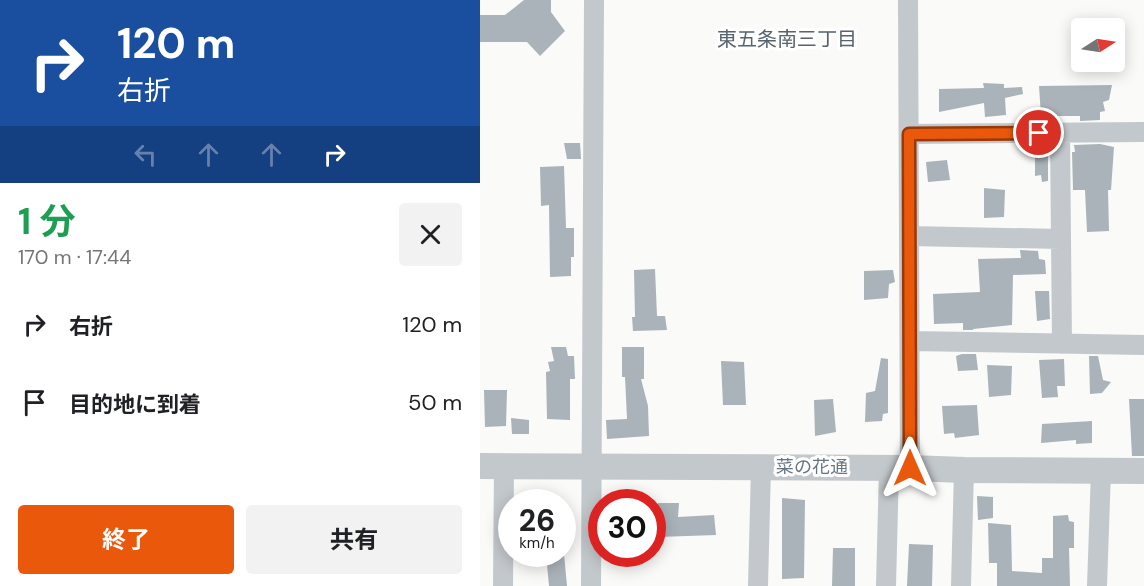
<!DOCTYPE html>
<html lang="ja">
<head>
<meta charset="utf-8">
<style>
	:root { --surface:#fff; --page:#f2f2f2; --text:#202124; --muted:#757577; --accent:#ea580c }
	body { margin:0; font-family:"DM Sans","Noto Sans JP",sans-serif; background:var(--page); color:var(--text); height:100vh; display:flex; flex-direction:column; font-size:22px; white-space:nowrap }
	* { box-sizing:border-box; margin:0 }
	p { font-size:20px; color:var(--muted) }
	.icon { flex:none; width:33px; height:33px; fill:none; stroke:currentColor; stroke-width:2; stroke-linecap:round; stroke-linejoin:round }
	.map { position:relative; flex:1; overflow:hidden }
	.panel { display:flex; flex-direction:column; background:var(--surface); width:480px }
	.panel>* { flex:none }
	.guide { background:#1a4fa0; color:#fff; overflow:hidden }
	.needle { width:39px; rotate:78deg }
	.fabs { position:absolute; left:591px; top:18px; display:grid; gap:12px }
	.fabs a { display:grid; place-items:center; width:54px; height:54px; border-radius:6px; background:var(--surface); box-shadow:0 3px 15px #0003; font-size:30px }
	.speed { position:absolute; left:18px; top:489px; display:flex; gap:12px; font-size:30px; font-weight:700; text-align:center }
	.speed>* { display:grid; place-content:center; width:78px; height:78px; border-radius:50%; background:var(--surface); box-shadow:0 3px 15px #0003; line-height:1 }
	.speed small { font-size:15px; font-weight:400 }
	.speed .limit { border:9px solid #d22; background:#fff; color:#111 }
	.pin { position:absolute; display:grid; place-items:center; width:51px; height:51px; color:#fff; margin:-26px; border:3px solid #fff; border-radius:50%; box-shadow:0 2px 6px #0007 }
	.me { position:absolute; width:66px; margin:-33px; rotate:0deg; stroke-linejoin:round; filter:drop-shadow(0 0 4px #0008) }
	.turn { display:flex; align-items:center; gap:21px; height:126px; padding:0 18px; font-size:27px }
	.turn .icon { width:78px; height:78px; stroke-width:2.5 }
	.turn b { display:block; font-size:42px; line-height:51px }
	.lanes { display:flex; align-items:center; height:57px; padding:0 18px; background:#0003; justify-content:center; gap:30px; direction:ltr }
	.lanes .off { opacity:.35 }
	.round { display:grid; place-items:center; flex:none; width:63px; height:63px; border-radius:6px; background:var(--page) }
	.headline { display:flex; align-items:center; justify-content:space-between; height:102px; padding:0 18px }
	h1 { font-size:36px; font-weight:700; line-height:45px; color:#1e9e55 }
	.cta { display:flex; gap:12px; margin-top:auto; padding:12px 18px }
	.cta a { flex:1; height:69px; border-radius:6px; background:var(--accent); color:#fff; font-size:24px; font-weight:700; line-height:69px; text-align:center }
	.cta a+a { background:var(--page); color:var(--text) }
	ul { padding:0; list-style:none }
	li { display:flex; align-items:center; gap:18px; height:78px; padding:0 18px }
	li div { flex:1 }
	li b { display:block; font-size:22px }
	li em { font-style:normal }
	main { display:flex; flex:1; min-height:0 }
	.map>svg:first-child { display:block }
	.building { fill:#aab3b9 }
	.lines { fill:none; stroke-linecap:round; stroke-linejoin:round }
	.minor { stroke:#c3c8cc; stroke-width:20 }
	.tertiary { stroke:#c3c8cc; stroke-width:26 }
	.route-casing { stroke:#983908; stroke-width:15 }
	.route { stroke:#ea580c; stroke-width:10 }
	.labels { text-anchor:middle; dominant-baseline:central; stroke-width:6; stroke-linejoin:round; paint-order:stroke }
	.street-label { font-size:18px; fill:#657683; stroke:#fff }
	.neighbourhood-label { font-size:20px; fill:#57646e; stroke:#fff }
</style>
</head>
<body>
<main>
<section class="panel">
<div class="guide">
<div class="turn"><svg class="icon" aria-label="right" viewBox="0 0 24 24"><path d="M7 20v-9h11M14 6l5 5-5 5"/></svg><div><b>120 m</b>右折</div></div>
<div class="lanes"><svg class="icon off" aria-label="left" viewBox="0 0 24 24"><path d="M17 20v-9H6M10 6l-5 5 5 5"/></svg><svg class="icon off" aria-label="ahead" viewBox="0 0 24 24"><path d="M12 20V5M6 11l6-6 6 6"/></svg><svg class="icon off" aria-label="ahead" viewBox="0 0 24 24"><path d="M12 20V5M6 11l6-6 6 6"/></svg><svg class="icon" aria-label="right" viewBox="0 0 24 24"><path d="M7 20v-9h11M14 6l5 5-5 5"/></svg></div>
</div>
<div class="headline"><div><h1>1 分</h1><p>170 m · 17:44</p></div><a class="round"><svg class="icon" aria-label="close" viewBox="0 0 24 24"><path d="M6 6l12 12M18 6L6 18"/></svg></a></div>
<ul>
<li><svg class="icon" aria-label="right" viewBox="0 0 24 24"><path d="M7 20v-9h11M14 6l5 5-5 5"/></svg><div><b>右折</b></div><em>120 m</em></li>
<li><svg class="icon" aria-label="arrive" viewBox="0 0 24 24"><path d="M6 21V4h12l-3 4 3 4H6"/></svg><div><b>目的地に到着</b></div><em>50 m</em></li>
</ul>
<div class="cta"><a>終了</a><a>共有</a></div>
</section>
<div class="map">
<svg width="664" height="586" viewBox="0 0 664 586">
	<rect width="100%" height="100%" fill="#fafaf8"/>
	<path class="building" d="M44 0H71V12L85 31 60 56 47 42H0V15H25Z
		M503 83 524 84V88L542 87 543 94 525 98 526 115 505 117 504 103 459 112V89L504 88Z
		M632 85 629 100 623 102 625 111 620 112V120L600 121V116H561L559 86Z
		M84 143H100L101 159H87Z
		M620 144 634 147 631 190H628L629 231 607 232 605 190H593L592 152H595L594 145Z
		M555 152H568V181L562 182 561 175 555 176Z
		M467 160 470 180 448 182 446 162Z
		M84 166 86 228H94V257H91V276L70 277 69 205 61 206 60 167Z
		M504 188 525 190 524 217 504 218Z
		M540 250 558 251 559 259 565 260 566 274 533 275 532 325 493 329V330H483V323L454 324 453 294 500 292 498 259 541 258Z
		M175 269 177 316H185L187 330 153 331 152 317H155L154 270Z
		M413 270 415 282 409 284 408 298 384 300V271Z
		M555 291H569L570 319 557 321Z
		M71 347H86L88 356H94L95 379H90V420L67 419 66 372 70 371 68 362 74 361Z
		M142 347H164V379H161L168 406 169 436 127 439 126 420 147 419 145 377H142Z
		M482 354H496L498 370 478 371 476 356Z
		M609 356H618L623 380 631 382 622 393 610 394Z
		M401 358 408 359V413L403 414 402 421 385 422 386 393 395 391Z
		M584 359 585 386H577L578 397 562 398 559 360Z
		M241 361 264 362 266 405H243Z
		M507 365 532 366 531 395 509 397Z
		M4 390H27L26 426 5 427Z
		M353 399 356 432 335 436 334 400Z
		M649 399H664V456H652Z
		M497 405 499 435 475 438 474 433 464 434 462 406Z
		M31 418 49 420V434H32Z
		M612 421V443L596 444V440L561 443 562 424Z
		M497 496 513 497V518L498 520Z
		M302 498 325 500 324 578 302 579Z
		M178 503H199L198 517 234 515 236 535 178 537Z
		M588 515 589 521 594 522V548H589L590 586H517V563H509L508 523 531 525 532 571 562 573V558H573V516Z
		M429 544 453 545 452 586H427Z
		M353 548H375V586H352Z
		M66 554H84L87 586H69Z"/>
	<g class="lines">
		<path class="minor" d="M428 0 430 468
			M580 133 582 344
			M429 134 664 132
			M429 236 581 239
			M430 341 664 345
			M23 586 24 466
			M111 586 114 0
			M278 586 281 467
			M406 586 409 468
			M481 586 484 470
			M617 586 621 471"/>
		<path class="tertiary" d="M0 466 430 468 484 470 664 471"/>
	</g>
	<g class="lines">
		<defs>
			<path id="route" d="M430 468 429 134 559 133"/>
		</defs>
		<use href="#route" class="route-casing"/>
		<use href="#route" class="route"/>
	</g>
	<g class="labels">
		<g class="street-label">
			<text x="332" y="467">菜の花通</text>
		</g>
		<g class="neighbourhood-label">
			<text x="307" y="39">東五条南三丁目</text>
		</g>
	</g>
</svg>
<div class="fabs">
<a><svg class="needle" viewBox="-14 -14 28 28"><path d="M0-13l5 13h-10z" fill="#e53935"/><path d="M0 13l5-13h-10z" fill="#757577"/></svg></a>
</div>
<div class="speed"><div>26<small>km/h</small></div><div class="limit">30</div></div>
<div class="pin" style="left:559px;top:133px;background:#d93025"><svg class="icon" aria-label="arrive" viewBox="0 0 24 24"><path d="M6 21V4h12l-3 4 3 4H6"/></svg></div>
<svg class="me" style="left:430px;top:468px" viewBox="-20 -20 40 40"><path d="M0-17L14 15 0 8-14 15z" fill="#ea580c" stroke="#fff" stroke-width="4"/></svg>
</div>
</main>
</body>
</html>
